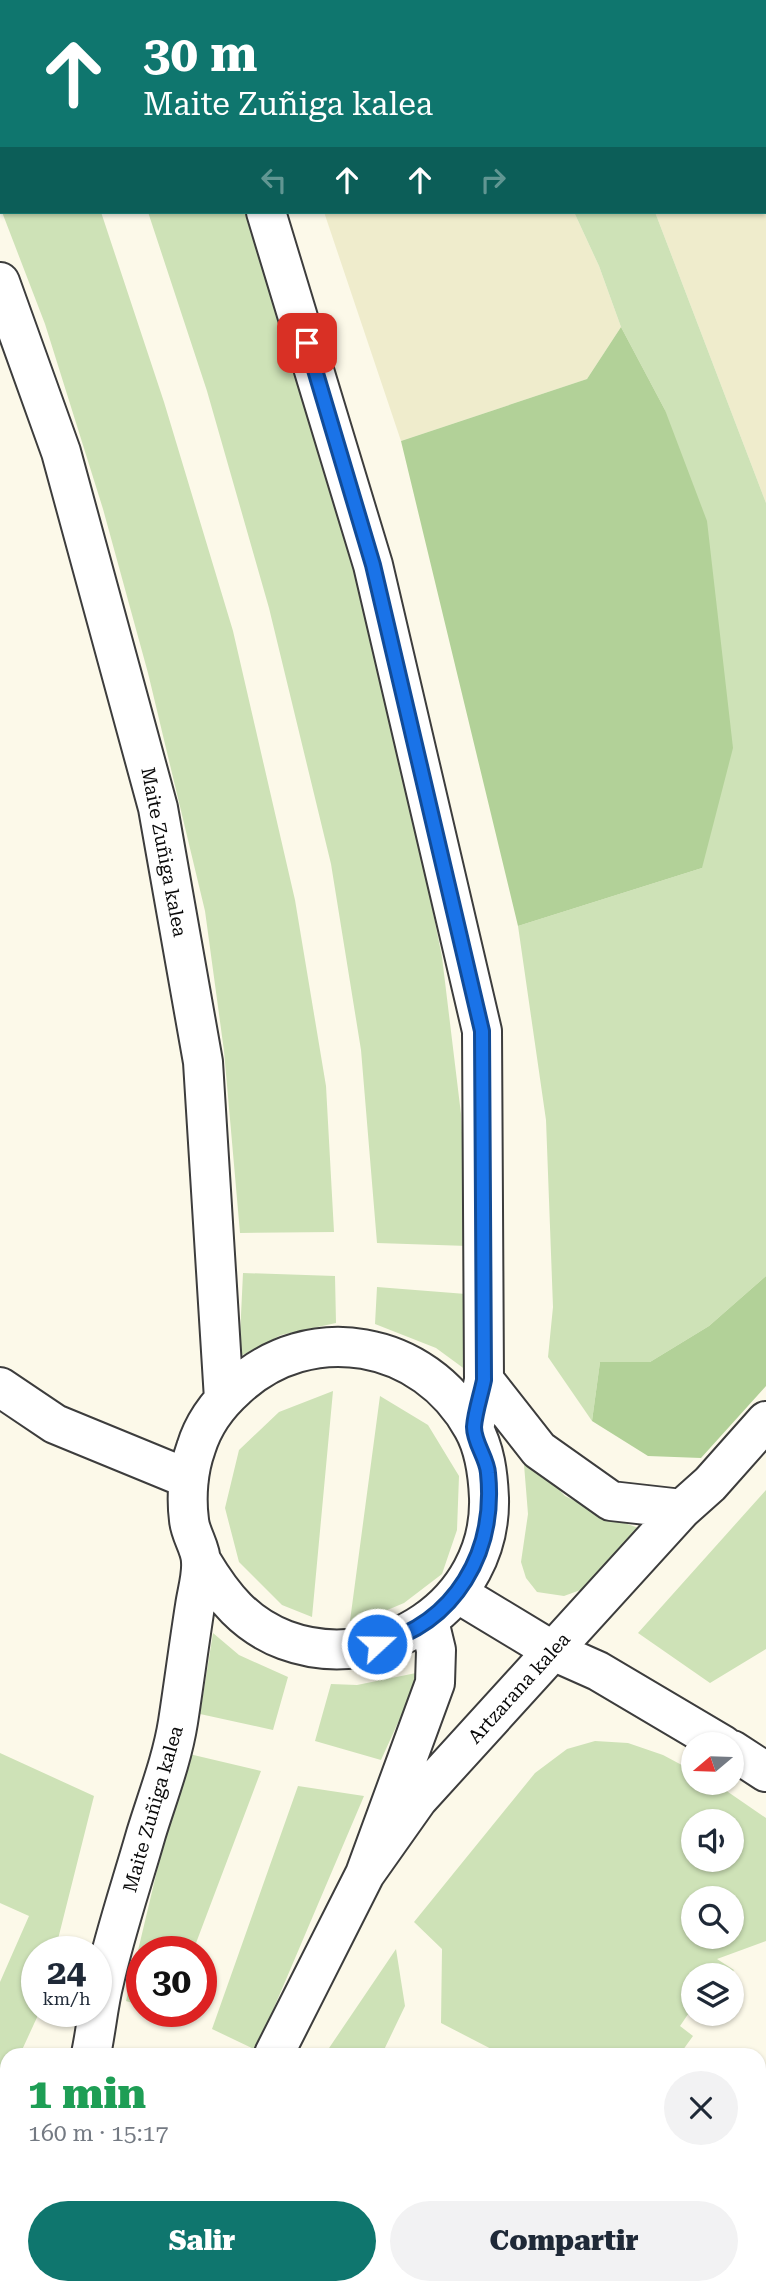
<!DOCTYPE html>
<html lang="es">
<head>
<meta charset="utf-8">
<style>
	:root { --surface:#fff; --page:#f2f2f3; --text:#1f2937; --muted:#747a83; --accent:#0f766e }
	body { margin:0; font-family:"Roboto Serif",serif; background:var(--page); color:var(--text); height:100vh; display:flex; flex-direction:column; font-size:26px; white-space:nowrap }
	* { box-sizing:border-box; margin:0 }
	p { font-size:23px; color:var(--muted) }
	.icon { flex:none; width:38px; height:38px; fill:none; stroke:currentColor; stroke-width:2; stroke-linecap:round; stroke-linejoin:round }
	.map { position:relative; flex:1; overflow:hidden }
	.panel { position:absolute; left:0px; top:2048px; width:766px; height:247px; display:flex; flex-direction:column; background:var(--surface); border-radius:21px 21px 0 0; box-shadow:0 2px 5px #0004 }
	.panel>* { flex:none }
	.hud { position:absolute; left:0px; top:0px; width:766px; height:214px; box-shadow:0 2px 5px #0004; background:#0f766e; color:#fff; overflow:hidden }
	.needle { width:46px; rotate:251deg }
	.controls { position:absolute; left:681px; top:1732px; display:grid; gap:14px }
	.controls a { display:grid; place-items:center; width:63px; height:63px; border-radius:50%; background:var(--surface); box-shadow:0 2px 5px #0004; font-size:35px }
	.speed { position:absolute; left:21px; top:1936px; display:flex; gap:14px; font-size:35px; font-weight:700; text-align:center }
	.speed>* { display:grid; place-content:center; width:91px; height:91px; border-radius:50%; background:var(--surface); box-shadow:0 2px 5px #0004; line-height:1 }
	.speed small { font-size:18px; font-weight:400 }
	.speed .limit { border:10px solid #d22; background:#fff; color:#111 }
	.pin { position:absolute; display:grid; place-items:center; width:60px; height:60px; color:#fff; margin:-30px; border-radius:14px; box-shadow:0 4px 10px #0006 }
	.me { position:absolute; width:77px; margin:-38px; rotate:69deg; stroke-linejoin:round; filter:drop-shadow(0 0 5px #0008) }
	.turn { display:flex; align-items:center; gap:24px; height:147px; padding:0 28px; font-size:32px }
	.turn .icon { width:91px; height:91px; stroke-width:2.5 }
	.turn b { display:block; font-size:49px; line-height:60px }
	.lanes { display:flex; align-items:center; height:66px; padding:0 28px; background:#0003; justify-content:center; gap:35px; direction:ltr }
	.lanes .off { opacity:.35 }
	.round { display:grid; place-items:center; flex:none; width:74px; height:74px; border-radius:37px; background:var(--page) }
	.head { display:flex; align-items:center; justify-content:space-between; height:119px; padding:0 28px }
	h1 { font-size:42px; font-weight:800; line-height:52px; color:#1e9e55 }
	.button { display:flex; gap:14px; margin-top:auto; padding:14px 28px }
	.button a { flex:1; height:80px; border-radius:42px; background:var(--accent); color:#fff; font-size:28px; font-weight:800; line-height:80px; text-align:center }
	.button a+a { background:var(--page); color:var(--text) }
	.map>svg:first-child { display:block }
	.farmland { fill:#efeccc }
	.green { fill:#cee2b7; fill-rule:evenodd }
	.forest { fill:#b2d198 }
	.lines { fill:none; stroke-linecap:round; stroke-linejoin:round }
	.minor-casing { stroke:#3d3d3d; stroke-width:42 }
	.minor { stroke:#fff; stroke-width:38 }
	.route-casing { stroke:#114b97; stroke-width:18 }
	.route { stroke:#1a73e8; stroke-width:12 }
	.labels { text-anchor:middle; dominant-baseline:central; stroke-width:7; stroke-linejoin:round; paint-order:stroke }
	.street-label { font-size:19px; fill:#0a0a0a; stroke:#fff }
</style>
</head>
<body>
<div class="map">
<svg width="766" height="2294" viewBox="0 0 766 2294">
	<rect width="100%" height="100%" fill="#fcf9e9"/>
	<path class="farmland" d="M249 0H462V2H250Z
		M575 0H766V503L655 212H765V2H576Z
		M324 212H574L599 266 621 327 587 379 401 441Z"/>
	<path class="green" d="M0 0H20V2H2V210L0 206Z
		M462 0H575L576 2H462Z
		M2 212H101L164 402 233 631 295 900 326 1086 334 1232 240 1233 224 1051 205 911 148 673 103 509 45 324Z
		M148 212H247L281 310 344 527 396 728 442 957 461 1114 468 1246 377 1243 361 1050 331 864 269 608 207 391Z
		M574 212H655L766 503V1276L709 1326 650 1362H600L592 1421 548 1357 553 1307 546 1120 518 926 702 868 665 410 621 327 599 266Z
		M243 1273 335 1276 336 1323 281 1335 239 1357Z
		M377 1287 466 1294V1370L436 1348 375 1324Z
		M333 1391 312 1617 282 1605 239 1562 225 1508 239 1450 279 1412Z
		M380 1396 428 1425 459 1476 457 1530 442 1574 404 1603 373 1616 350 1621Z
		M523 1452 565 1496 608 1517 644 1530 594 1585 564 1596 537 1592 526 1578 521 1562 528 1514Z
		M766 1490V1649L710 1683 638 1633Z
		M213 1633 239 1655 288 1677 273 1730 200 1714Z
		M421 1672 381 1760 315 1741 331 1684 357 1685Z
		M595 1741 628 1743 663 1755 693 1771V1783H715L766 1818V1941L717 1959 734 1970 729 1976H693V2007L680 2026 693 2036 680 2054H501L441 2023 442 1949 414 1922 535 1773 567 1749ZM693 1822H732V1860H693ZM693 1899H732V1937H693Z
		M0 1753 94 1796 55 1951H37V2011H39V2013L22 2050 17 2054H7V2064L0 2071V1982L29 1916 0 1903Z
		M185 1753 261 1771 193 1951H142V2006L126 2001Z
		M298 1786 364 1796 256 2050 212 2029Z
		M396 1949 405 2006 382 2054H325Z
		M760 2118 766 2122V2294H728L730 2291 724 2287H760Z
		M361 2287H489L485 2294H376Z"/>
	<path class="forest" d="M621 327 665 410 707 521 733 748 702 868 518 926 401 441 587 379Z
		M766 1276V1386L701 1458 648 1456 592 1421 600 1362H650L709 1326Z"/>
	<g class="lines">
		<defs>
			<path id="minor" d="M186 0V2
				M266 212 373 565 482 1031 484 1380 474 1429
				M0 282 61 452 158 808 203 1062 224 1399
				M484 1380 539 1450 611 1501 682 1509
				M0 1387 55 1424 189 1479
				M457 1593 553 1651 598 1671 723 1745
				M732 1750 766 1772
				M365 1874 418 1799 682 1509 710 1484 766 1421
				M91 2054C96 2031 98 2006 104 1982 115 1933 132 1883 146 1834 157 1798 172 1760 178 1722 184 1683 189 1644 195 1606 197 1592 202 1576 201 1562 201 1548 190 1534 189 1520 186 1497 188 1470 196 1448 203 1425 218 1404 236 1388 309 1319 425 1340 473 1428 485 1449 488 1474 489 1498 492 1604 382 1676 285 1640 245 1625 223 1597 202 1562
				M274 2054 365 1874 435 1683 436 1650 429 1621
				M0 2193 7 2194
				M64 2287 73 2294
				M251 2287 266 2294
				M196 2294 198 2287"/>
		</defs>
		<use href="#minor" class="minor-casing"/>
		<use href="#minor" class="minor"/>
	</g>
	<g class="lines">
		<defs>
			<path id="route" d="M307 343 373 565 482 1031 484 1380C481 1395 475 1412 474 1427 474 1443 487 1458 488 1473 496 1552 456 1623 377 1644"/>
		</defs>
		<use href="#route" class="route-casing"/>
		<use href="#route" class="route"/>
	</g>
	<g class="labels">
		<g class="street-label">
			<text transform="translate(164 852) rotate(79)">Maite Zuñiga kalea</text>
			<text transform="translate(519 1688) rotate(-48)">Artzarana kalea</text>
			<text transform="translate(153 1809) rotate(-74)">Maite Zuñiga kalea</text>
		</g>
	</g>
</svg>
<div class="controls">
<a><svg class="needle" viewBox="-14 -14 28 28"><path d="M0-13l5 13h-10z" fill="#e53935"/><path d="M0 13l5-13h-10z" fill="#747a83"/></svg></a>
<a><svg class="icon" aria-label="sound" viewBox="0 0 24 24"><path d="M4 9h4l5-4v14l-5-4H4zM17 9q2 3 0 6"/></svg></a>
<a><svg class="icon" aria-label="search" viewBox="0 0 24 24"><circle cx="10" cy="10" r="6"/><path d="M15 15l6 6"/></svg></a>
<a><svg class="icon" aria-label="layers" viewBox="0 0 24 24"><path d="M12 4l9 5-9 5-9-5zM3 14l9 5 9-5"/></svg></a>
</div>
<div class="speed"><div>24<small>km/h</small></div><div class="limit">30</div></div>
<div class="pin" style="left:307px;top:343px;background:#d93025"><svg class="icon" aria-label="arrive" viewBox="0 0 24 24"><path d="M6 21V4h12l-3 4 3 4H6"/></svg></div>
<svg class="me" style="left:377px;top:1644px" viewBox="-20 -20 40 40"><circle r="17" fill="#1a73e8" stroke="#fff" stroke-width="3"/><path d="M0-11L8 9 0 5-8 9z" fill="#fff"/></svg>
<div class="hud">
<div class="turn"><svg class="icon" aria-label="ahead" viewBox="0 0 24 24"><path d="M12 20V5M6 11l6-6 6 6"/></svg><div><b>30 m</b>Maite Zuñiga kalea</div></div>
<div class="lanes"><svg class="icon off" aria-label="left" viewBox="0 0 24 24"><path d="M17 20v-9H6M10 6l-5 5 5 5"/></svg><svg class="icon" aria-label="ahead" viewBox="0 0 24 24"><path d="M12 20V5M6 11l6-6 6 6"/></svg><svg class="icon" aria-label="ahead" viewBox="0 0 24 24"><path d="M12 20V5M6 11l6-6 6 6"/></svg><svg class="icon off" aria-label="right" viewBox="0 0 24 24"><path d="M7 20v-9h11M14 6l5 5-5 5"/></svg></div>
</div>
<section class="panel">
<div class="head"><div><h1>1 min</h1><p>160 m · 15:17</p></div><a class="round"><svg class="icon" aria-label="close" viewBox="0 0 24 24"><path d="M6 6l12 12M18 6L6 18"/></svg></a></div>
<div class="button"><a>Salir</a><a>Compartir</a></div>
</section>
</div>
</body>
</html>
